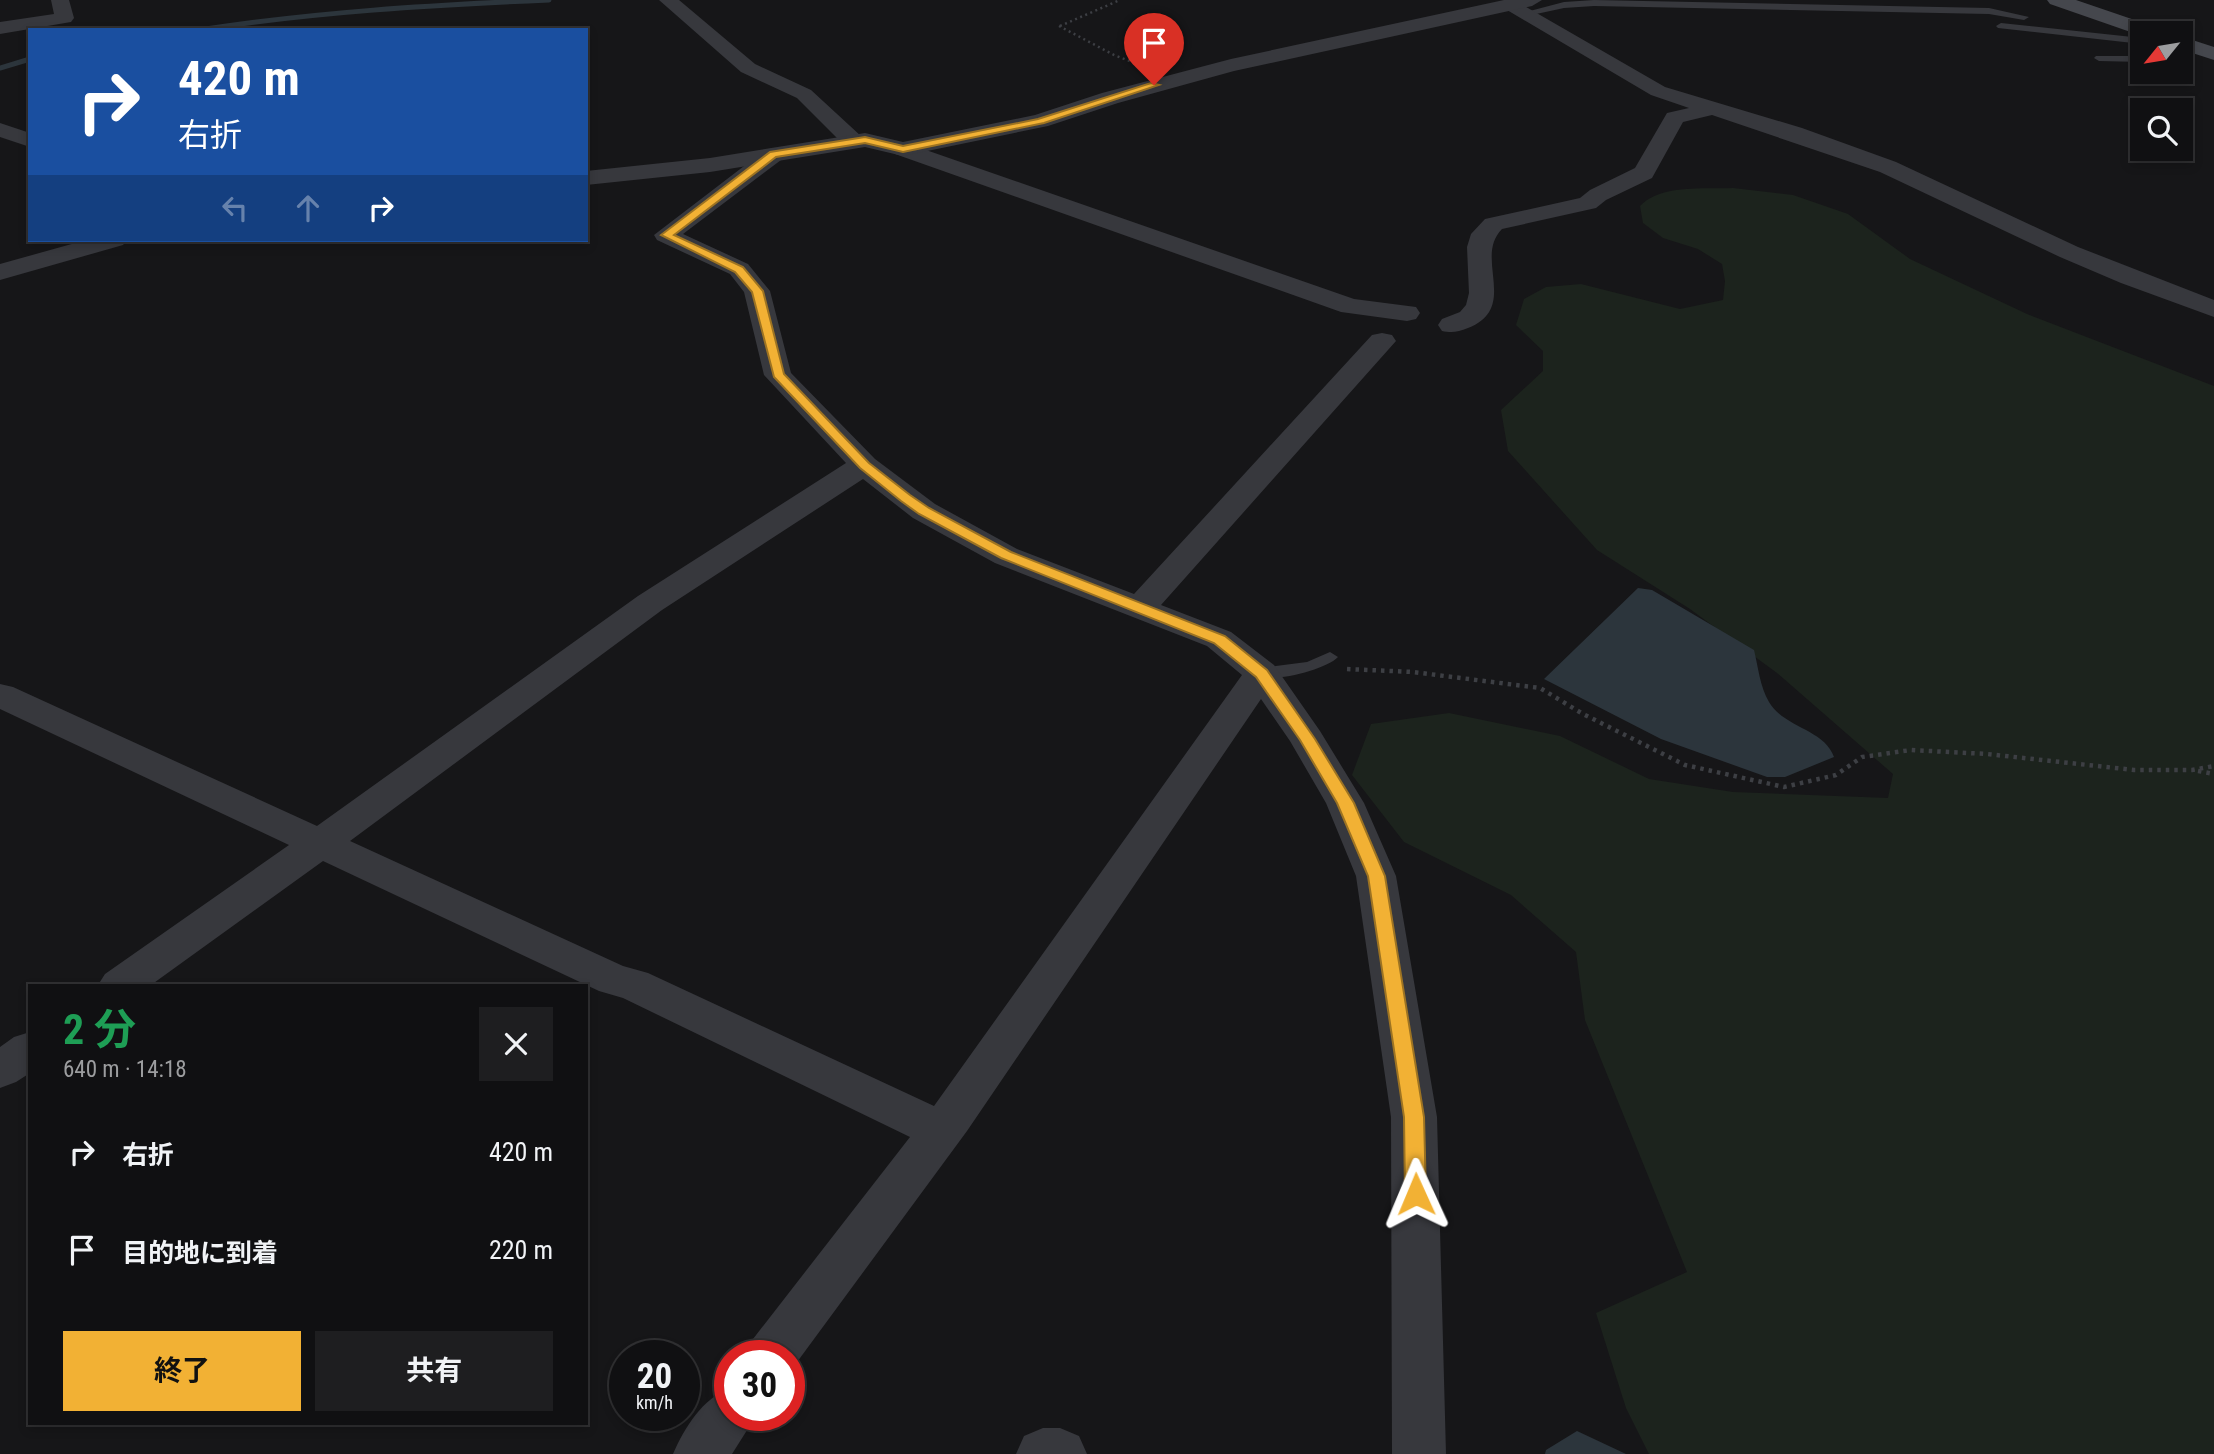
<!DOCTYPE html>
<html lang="ja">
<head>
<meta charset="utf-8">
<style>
	:root { --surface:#101012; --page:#1e1e20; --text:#f1f3f6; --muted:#9c9d9f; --line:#303032; --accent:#f2b134 }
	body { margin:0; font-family:"Roboto Condensed","Noto Sans JP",sans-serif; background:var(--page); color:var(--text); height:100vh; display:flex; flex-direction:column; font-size:26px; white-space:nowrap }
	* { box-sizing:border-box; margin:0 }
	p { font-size:23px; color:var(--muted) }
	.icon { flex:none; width:38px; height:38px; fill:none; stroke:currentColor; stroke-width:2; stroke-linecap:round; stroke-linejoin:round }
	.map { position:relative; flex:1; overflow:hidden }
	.panel { position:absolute; left:28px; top:984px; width:560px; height:441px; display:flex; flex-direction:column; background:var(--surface); border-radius:0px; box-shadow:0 4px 10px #0003,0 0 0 2px var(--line) }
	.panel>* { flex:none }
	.banner { position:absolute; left:28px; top:28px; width:560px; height:214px; border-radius:0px; box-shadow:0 4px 10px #0003,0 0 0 2px var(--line); background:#1a4fa0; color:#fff; overflow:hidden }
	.needle { width:46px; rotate:240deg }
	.buttons { position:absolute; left:2130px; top:21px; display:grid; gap:14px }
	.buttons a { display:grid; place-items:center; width:63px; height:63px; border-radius:0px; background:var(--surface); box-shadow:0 4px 10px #0003,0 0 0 2px var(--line); font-size:35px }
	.speed { position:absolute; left:609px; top:1340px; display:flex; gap:14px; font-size:35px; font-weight:700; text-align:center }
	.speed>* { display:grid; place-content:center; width:91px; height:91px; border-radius:50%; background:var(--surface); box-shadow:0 4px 10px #0003,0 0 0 2px var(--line); line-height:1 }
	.speed small { font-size:18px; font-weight:400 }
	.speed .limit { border:10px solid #d22; background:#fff; color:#111 }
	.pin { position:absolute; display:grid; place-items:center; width:60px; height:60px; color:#fff; margin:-72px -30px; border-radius:50% 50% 50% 0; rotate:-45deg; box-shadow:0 0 7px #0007 }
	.pin .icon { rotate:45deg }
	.me { position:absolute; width:77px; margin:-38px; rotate:359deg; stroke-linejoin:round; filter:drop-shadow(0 0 5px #0008) }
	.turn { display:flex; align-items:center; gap:24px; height:147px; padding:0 35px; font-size:32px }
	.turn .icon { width:91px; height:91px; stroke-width:2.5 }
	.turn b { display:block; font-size:49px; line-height:60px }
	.lanes { display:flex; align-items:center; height:66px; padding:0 35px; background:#0003; justify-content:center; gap:35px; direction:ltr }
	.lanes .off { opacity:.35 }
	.round { display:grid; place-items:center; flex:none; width:74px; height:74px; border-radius:0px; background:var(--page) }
	.headline { display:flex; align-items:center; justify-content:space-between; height:119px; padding:0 35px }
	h1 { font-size:42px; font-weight:700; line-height:52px; color:#1e9e55 }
	.button { display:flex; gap:14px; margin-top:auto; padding:14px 35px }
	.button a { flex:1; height:80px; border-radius:0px; background:var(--accent); color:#111; font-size:28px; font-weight:700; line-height:80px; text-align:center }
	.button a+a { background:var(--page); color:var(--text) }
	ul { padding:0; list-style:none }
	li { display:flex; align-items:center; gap:21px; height:98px; padding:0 35px }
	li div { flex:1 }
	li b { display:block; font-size:26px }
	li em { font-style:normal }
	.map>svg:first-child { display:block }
	.green { fill:#1c231d }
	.water { fill:#2c353c }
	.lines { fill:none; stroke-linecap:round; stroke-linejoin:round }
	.stream { stroke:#2c353c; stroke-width:5 }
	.path-far1 { stroke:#3d3f44; stroke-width:2.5; stroke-dasharray:2 3.5; stroke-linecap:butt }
	.path { stroke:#3d3f44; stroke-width:4.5; stroke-dasharray:3.5 5; stroke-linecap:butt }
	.service { fill:#37383d; fill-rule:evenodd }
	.minor { fill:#37383d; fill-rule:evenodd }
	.tertiary { fill:#37383d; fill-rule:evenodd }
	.secondary { fill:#45474d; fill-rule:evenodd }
	.route { fill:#f2b134; stroke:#9d7322; stroke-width:2 }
</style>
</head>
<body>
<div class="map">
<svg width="2214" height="1454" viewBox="0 0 2214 1454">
	<rect width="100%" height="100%" fill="#161618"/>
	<path class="green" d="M1733 188 1793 195 1848 214 1910 259 2027 314 2214 386V1454H1649L1626 1408 1596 1313 1687 1272 1585 1020 1576 952 1511 895 1404 842 1352 775 1371 724 1449 713 1560 736 1649 779 1733 792 1888 798 1893 774 1777 673 1690 609 1597 550 1508 451 1501 410 1543 371V351L1516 325 1524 299 1546 287 1581 284 1680 309 1723 300 1725 281 1722 264 1698 249 1663 238 1643 223 1640 206C1660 184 1706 189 1733 188Z"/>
	<path class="water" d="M1638 588 1652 590 1754 650C1758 666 1760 687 1769 702 1784 728 1824 729 1834 757L1785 777H1767L1661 739 1544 679Z
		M1577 1431 1626 1454H1545L1546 1450Z"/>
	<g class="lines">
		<path class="stream" d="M199 30C315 12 431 5 549 0
			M0 68 30 59"/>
		<path class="path-far1" d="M1059 26 1114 55 1140 65
			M1060 26 1120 0"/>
		<path class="path" d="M1347 669 1413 672 1540 688 1583 714 1685 765 1784 787 1836 775 1862 757 1911 750 1987 754 2134 770H2192L2214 766
			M2198 771 2214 774"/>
		<path class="service" d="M1594 0 1989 8 2029 17 2024 20 1989 14 1594 6 1564 8 1527 16 1522 13 1564 2Z
			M2001 23 2142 38V44L1998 28 1996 26Z
			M2201 46 2204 47V51L2180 59V53Z
			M2096 56H2142V62L2099 61 2094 58Z
			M1330 652 1338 657C1326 670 1265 686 1253 673L1261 668 1307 662Z"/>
		<path class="minor" d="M51 0H69L74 18 71 22 0 34V22L54 14Z
			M659 0H679L755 64 811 90 862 137 865 142 862 147H846L797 98 741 72Z
			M1514 0 1665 87 1802 128 1896 162 2078 247 2214 300V317L2121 283 2060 257 1880 172 1712 115 1683 122 1652 178 1606 200 1596 208 1502 229C1473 258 1520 307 1468 328 1458 332 1452 333 1442 331L1438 325 1442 319 1460 312 1466 305 1469 293 1467 247 1471 234 1485 219 1580 198 1590 190 1635 168 1667 113 1689 108 1651 95 1507 10 1505 6 1507 2Z
			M0 123 30 133V147L0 137Z
			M903 142 1354 299 1416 307 1420 313 1416 319 1407 321 1341 312 895 154 892 149 895 144Z
			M773 148 781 150 784 155 781 160 683 234 748 264 770 291 791 373 875 459 935 504 1017 549 1134 594 1372 335 1382 333 1392 335 1396 341 1161 605 1231 632 1274 665 1320 731 1364 803 1396 876 1437 1117 1446 1454H1392L1391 1117 1356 876 1326 803 1290 741 1261 699 967 1131 789 1373V1356H745L753 1339 910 1137 623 998 599 991 323 861 151 985H98L105 974 289 845 0 709V684L13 687 317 826 638 596 846 463 764 375 744 292 730 274 657 240 654 235 765 150ZM863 479 913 518 995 563 1207 646 1242 675 934 1106 648 973 623 966 350 841 662 610Z
			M30 1032V1073L16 1082 0 1088V1047L14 1037Z
			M730 1388V1416H756L732 1454H673C685 1427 702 1399 730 1388Z
			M1043 1428H1060L1079 1436 1087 1454H1016L1024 1436Z"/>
		<path class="tertiary" d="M1504 0H1542L1532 6 1234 71 1118 103 1048 126 903 156 865 147 710 172 586 185V171L710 158 865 133 903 142 1035 115 1102 93 1231 59Z
			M86 240H127L123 245 0 280V264Z"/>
		<path class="secondary" d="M2047 0H2076L2161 29 2164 33H2142V36L2050 4Z
			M2180 36 2214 47V60L2180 49Z"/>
	</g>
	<path class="route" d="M1151 83 1159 85 1044 123 903 152 865 143 776 157 674 235 743 267 763 291 784 374 869 463 910 495 929 508 1011 552 1225 636 1267 670 1315 739 1354 803 1385 876 1424 1117 1426 1194 1423 1200 1416 1202 1408 1200 1405 1194 1404 1117 1368 876 1337 803 1300 740 1256 677 1214 643 1001 558 919 514 901 501 860 468 774 377 752 292 735 272 661 235 770 152 865 137 903 146 1038 119Z"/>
</svg>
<div class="buttons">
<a><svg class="needle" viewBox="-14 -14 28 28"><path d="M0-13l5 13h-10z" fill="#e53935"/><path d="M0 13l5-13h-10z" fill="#9c9d9f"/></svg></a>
<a><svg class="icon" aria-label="search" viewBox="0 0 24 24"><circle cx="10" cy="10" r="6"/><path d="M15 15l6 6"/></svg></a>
</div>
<div class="speed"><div>20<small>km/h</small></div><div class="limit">30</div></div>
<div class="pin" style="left:1154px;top:85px;background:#d93025"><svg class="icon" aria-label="arrive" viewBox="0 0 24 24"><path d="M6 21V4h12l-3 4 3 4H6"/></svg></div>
<svg class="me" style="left:1416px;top:1194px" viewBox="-20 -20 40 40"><path d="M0-17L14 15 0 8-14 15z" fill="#f2b134" stroke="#fff" stroke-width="4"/></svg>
<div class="banner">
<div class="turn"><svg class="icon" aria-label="right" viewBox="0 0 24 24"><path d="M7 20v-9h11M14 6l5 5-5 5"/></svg><div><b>420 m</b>右折</div></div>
<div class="lanes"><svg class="icon off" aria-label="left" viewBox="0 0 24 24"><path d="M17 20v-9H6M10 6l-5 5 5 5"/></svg><svg class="icon off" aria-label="ahead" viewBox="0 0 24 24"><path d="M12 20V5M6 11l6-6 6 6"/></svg><svg class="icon" aria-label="right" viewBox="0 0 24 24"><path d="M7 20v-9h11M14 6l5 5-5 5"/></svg></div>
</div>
<section class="panel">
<div class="headline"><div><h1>2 分</h1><p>640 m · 14:18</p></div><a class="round"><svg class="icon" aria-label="close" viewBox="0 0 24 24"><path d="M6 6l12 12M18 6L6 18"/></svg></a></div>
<ul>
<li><svg class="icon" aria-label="right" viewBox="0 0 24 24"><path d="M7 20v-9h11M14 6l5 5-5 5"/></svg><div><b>右折</b></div><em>420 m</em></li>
<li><svg class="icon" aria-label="arrive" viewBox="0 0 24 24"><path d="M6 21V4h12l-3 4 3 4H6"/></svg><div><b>目的地に到着</b></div><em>220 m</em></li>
</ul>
<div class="button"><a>終了</a><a>共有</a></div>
</section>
</div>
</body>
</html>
